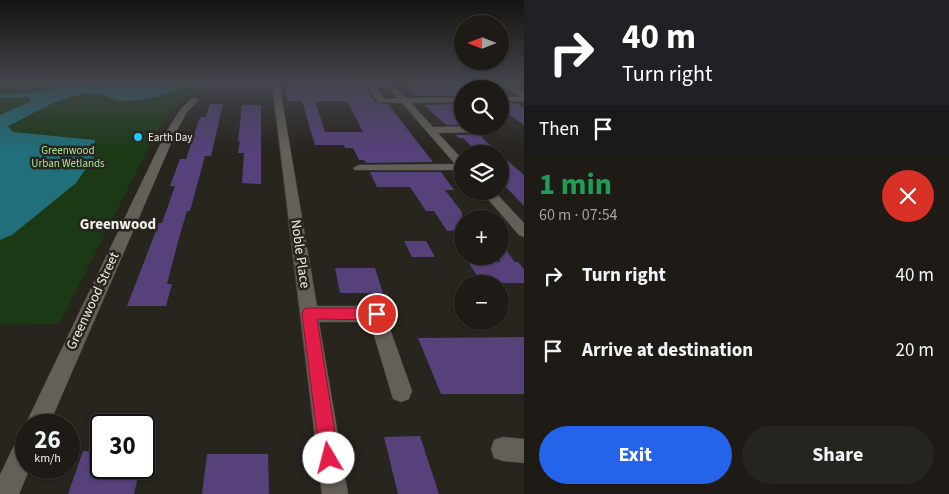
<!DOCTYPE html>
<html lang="en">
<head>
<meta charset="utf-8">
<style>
	:root { --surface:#1e1b16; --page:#26241f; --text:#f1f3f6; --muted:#a1a1a1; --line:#3c3935; --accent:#2563eb }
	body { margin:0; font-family:"Source Sans 3",sans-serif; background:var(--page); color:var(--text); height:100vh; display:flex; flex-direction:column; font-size:19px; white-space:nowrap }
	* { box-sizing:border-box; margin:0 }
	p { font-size:16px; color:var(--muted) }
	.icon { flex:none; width:28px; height:28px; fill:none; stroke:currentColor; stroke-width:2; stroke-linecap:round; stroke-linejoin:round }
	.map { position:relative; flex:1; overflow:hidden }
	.panel { display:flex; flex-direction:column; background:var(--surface); width:425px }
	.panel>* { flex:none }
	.guide { background:#202124; color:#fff; overflow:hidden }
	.needle { width:32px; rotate:270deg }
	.controls { position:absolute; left:454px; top:15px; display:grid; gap:10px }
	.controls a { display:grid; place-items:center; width:55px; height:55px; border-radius:50%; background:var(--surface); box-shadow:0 1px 4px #0004,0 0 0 1px var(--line); font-size:25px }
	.speed { position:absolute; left:15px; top:414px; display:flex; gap:10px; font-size:25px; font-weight:700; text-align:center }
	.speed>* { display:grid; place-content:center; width:65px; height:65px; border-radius:50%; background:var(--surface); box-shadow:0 1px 4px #0004,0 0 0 1px var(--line); line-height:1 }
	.speed small { font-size:12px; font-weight:400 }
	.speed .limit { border:2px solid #111; border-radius:8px; background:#fff; color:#111 }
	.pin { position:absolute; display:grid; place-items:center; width:42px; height:42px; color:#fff; margin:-21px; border:2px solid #fff; border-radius:50%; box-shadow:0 1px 5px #0007 }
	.me { position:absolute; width:55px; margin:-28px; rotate:352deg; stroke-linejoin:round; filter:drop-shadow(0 0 4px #0008) }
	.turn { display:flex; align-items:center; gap:18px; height:105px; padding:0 15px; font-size:22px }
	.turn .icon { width:65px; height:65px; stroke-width:2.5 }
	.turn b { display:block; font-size:35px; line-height:42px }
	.then { display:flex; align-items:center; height:48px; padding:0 15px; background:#0003; gap:10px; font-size:19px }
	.round { display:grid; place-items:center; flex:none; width:52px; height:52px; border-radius:26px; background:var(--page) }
	.summary { display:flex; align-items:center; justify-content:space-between; height:85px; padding:0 15px }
	h1 { font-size:30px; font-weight:700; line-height:38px; color:#1e9e55 }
	.primary-button { display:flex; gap:10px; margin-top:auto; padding:10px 15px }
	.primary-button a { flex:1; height:58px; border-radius:30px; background:var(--accent); color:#fff; font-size:20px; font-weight:700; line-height:58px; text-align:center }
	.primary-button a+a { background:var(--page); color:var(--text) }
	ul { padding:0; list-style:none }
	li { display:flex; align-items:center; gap:15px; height:75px; padding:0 15px }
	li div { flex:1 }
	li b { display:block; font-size:19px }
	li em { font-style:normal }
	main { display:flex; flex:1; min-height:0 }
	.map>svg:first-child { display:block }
	.green { fill:#1b3915 }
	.water { fill:#206f7a }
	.building { fill:#56417a; fill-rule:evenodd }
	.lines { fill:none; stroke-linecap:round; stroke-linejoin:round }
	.minor-casing { stroke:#423f3a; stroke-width:1 }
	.minor { fill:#645f57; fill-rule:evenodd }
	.route { fill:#e11d48; stroke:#92132f }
	.poi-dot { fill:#1ec9fd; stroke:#28241e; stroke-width:2 }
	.labels { text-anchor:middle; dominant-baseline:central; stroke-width:5; stroke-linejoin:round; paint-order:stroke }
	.far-poi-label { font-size:11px; fill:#f0eee9; stroke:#28241e; text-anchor:start }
	.far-park-label { font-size:11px; fill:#a3e495; stroke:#28241e }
	.street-label { font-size:14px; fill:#f0eee9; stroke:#28241e }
	.neighbourhood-label { font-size:15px; font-weight:bold; fill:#f0eee9; stroke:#28241e }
</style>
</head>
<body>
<main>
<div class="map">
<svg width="524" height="494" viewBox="0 0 524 494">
	<rect width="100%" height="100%" fill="#28241e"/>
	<path class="green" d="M213 82C188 95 175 105 159 128L59 324 0 325V83Z"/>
	<path class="water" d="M77 83 194 82C179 93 137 104 119 100 105 97 98 91 82 94 55 99 32 114 8 126L13 132 95 140 94 157 76 183 12 235 0 240V115L31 101 29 97 0 98V94L36 92Z"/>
	<path class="building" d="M298 82 363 84 376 103 388 104 433 162 366 163 364 160H359L353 148H345L344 145H315L302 101H288L285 84ZM315 101H347L363 132H325Z
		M462 82V96H416L403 83Z
		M465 82H485L494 89H474Z
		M500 103H516L524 108V125L500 108Z
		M210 104H223L211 156H205L190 211H187L179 238 167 284H172L166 306H127L159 223H162L175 186H170L180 159H186L200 117H206Z
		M462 104V125H446L424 105Z
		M242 105H261V184L242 183 244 153H238L240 141H238Z
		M479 134 484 138H482L500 154H479L463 138H459L455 135Z
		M500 154 524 175V206L500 181Z
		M370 172H441L454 190H445L462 212V230L447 231 434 211H426L410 187H377Z
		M404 241H426L435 257H412Z
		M500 242 515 262H518L524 269V283H482L468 262H500Z
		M335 268H375L383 293H340Z
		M524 337V394H441L418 338Z
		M420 436 439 494H398L384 437Z
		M83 451H101V468H140L134 494H68Z
		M207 454H268L269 494H202Z"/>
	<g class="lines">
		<defs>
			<path id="minor" d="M272 82H279L317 306H377L383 309 412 391 409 399 401 402 393 399 370 322H319L348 494H322Z
				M364 82H371L385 99 398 98 387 86 391 84 406 98H462V102L411 103 433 127 485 126 490 129 485 132 438 133 462 159V170H355L353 168 359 165 455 164 402 103 378 102Z
				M500 82H509L524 92V101H500V97H521Z
				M192 98 199 100 187 112 176 132 49 425H26V428L25 425 29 417 166 132 181 109Z
				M481 191H494L524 223V237L519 235Z
				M26 436V468H30L19 494H0V475L17 439Z
				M503 437 524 439V463L503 461 494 458 491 449 494 440Z"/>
		</defs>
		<use href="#minor" class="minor-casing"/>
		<use href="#minor" class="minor"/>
	</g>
	<linearGradient id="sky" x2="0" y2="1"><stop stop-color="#161410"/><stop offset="0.54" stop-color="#42454c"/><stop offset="1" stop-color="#42454c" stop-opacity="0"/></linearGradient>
	<rect width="524" height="152" fill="url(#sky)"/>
	<path class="route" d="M309 308H377L382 310 384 314 382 318 377 320 317 319 339 458 336 465 329 467 323 465 320 458 302 314 304 309Z"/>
	<circle class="poi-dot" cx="138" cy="137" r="5"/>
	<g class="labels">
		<g class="far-poi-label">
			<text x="148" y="137">Earth Day</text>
		</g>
		<g class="far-park-label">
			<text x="68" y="150">Greenwood<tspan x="68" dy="13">Urban Wetlands</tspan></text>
		</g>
		<g class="street-label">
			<text transform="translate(300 254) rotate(82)">Noble Place</text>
			<text transform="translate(93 301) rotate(-65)">Greenwood Street</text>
		</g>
		<g class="neighbourhood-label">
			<text x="118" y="224">Greenwood</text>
		</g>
	</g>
</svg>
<div class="controls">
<a><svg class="needle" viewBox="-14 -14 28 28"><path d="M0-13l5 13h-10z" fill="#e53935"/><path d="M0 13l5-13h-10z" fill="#a1a1a1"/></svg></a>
<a><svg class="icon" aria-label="search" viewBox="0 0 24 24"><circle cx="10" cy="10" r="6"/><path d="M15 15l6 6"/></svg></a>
<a><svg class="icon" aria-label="layers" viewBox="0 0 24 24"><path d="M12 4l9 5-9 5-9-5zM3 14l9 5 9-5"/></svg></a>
<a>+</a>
<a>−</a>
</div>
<div class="speed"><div>26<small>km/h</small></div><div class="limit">30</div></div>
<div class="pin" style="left:377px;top:314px;background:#d93025"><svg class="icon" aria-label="arrive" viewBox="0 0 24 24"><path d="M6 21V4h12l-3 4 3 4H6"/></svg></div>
<svg class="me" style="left:329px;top:458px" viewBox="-20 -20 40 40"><circle r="19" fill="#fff"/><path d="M0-13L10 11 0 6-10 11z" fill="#e11d48"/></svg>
</div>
<section class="panel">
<div class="guide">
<div class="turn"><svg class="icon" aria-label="right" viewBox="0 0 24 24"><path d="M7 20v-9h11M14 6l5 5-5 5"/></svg><div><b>40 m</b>Turn right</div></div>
<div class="then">Then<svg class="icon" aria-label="arrive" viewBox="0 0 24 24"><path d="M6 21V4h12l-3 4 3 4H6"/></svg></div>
</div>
<div class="summary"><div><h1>1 min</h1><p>60 m · 07:54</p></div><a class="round" style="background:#d93025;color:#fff"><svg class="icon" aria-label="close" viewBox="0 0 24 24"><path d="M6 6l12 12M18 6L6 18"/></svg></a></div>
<ul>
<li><svg class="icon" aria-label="right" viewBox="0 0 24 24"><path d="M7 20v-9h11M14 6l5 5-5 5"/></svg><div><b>Turn right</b></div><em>40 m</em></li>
<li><svg class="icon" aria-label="arrive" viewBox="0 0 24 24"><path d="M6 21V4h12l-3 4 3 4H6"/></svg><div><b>Arrive at destination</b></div><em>20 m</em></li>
</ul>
<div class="primary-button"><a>Exit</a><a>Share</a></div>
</section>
</main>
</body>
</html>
